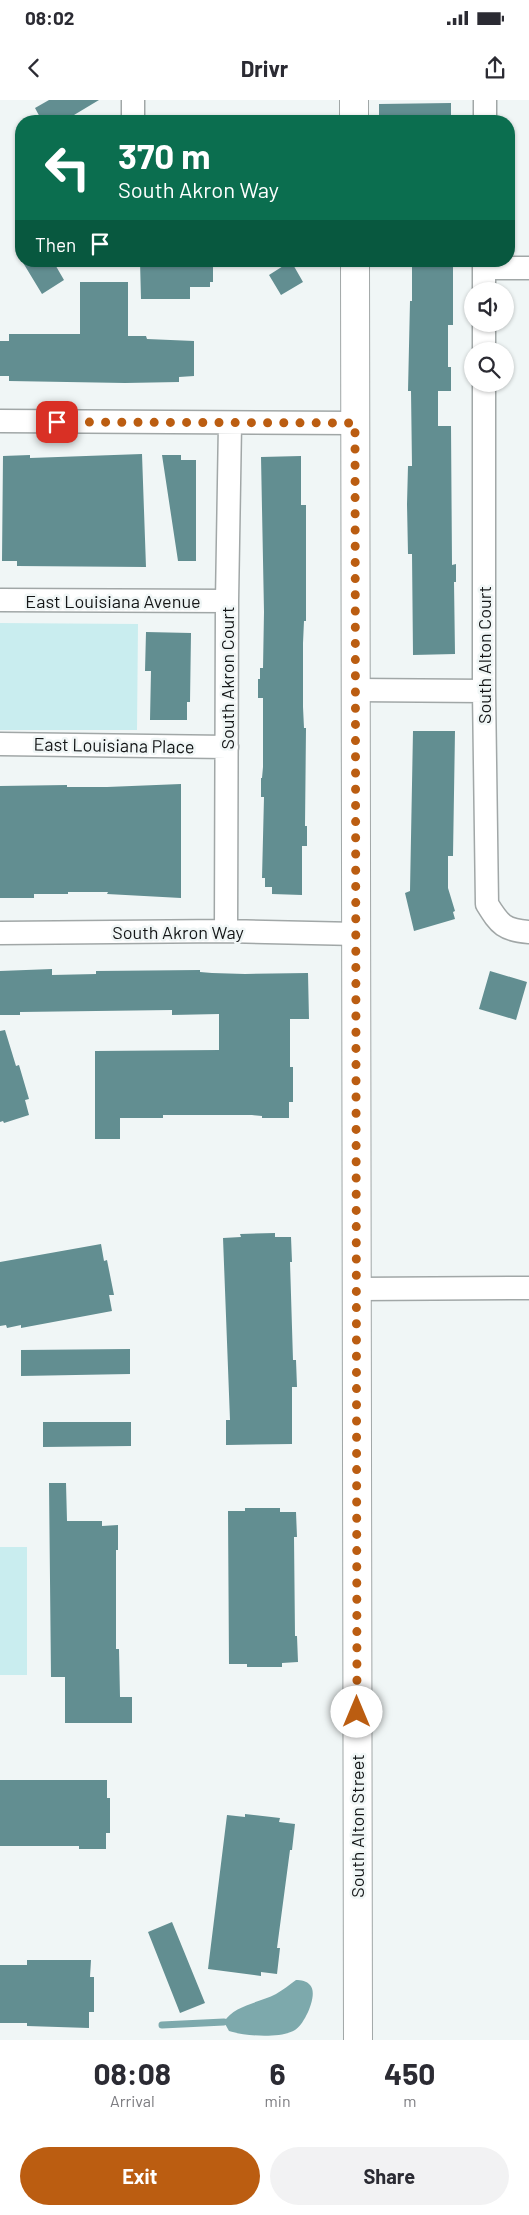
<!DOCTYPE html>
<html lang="en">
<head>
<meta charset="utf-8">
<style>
	:root { --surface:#fff; --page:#f2f2f3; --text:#2b2b33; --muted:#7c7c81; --accent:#bb5d11 }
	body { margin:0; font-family:Barlow,sans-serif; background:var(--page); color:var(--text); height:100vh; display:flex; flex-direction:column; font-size:19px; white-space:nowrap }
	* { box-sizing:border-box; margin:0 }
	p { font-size:16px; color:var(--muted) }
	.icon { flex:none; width:28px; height:28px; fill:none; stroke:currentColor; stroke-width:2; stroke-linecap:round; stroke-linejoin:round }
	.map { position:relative; height:1940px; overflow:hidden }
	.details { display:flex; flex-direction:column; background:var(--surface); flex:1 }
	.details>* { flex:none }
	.hud { position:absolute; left:15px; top:15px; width:500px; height:152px; border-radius:20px; box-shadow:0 1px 4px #0004; background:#0b6e4f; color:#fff; overflow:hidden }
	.fabs { position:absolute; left:464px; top:182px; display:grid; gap:10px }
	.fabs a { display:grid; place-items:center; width:50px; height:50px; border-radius:50%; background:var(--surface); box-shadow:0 1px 4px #0004; font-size:25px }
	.pin { position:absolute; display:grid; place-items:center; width:42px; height:42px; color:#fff; margin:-21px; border-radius:10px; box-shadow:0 2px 8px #0006 }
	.me { position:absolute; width:55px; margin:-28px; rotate:0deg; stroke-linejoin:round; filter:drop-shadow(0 0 4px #0008) }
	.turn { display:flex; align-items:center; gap:18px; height:105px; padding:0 20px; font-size:22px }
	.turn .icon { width:65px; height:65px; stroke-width:2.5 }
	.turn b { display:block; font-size:35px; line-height:42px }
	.then { display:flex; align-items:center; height:48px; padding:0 20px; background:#0003; gap:10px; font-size:19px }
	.eta { display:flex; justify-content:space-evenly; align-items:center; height:85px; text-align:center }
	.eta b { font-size:30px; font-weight:700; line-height:35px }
	.button { display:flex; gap:10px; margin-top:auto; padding:10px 20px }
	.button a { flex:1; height:58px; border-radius:30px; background:var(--accent); color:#fff; font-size:20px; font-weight:700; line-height:58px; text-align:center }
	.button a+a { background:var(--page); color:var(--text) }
	.status { display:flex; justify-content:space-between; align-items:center; height:35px; padding:0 25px; background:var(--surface); direction:ltr }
	.status svg { height:14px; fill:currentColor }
	header { display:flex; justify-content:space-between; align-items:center; height:65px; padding:0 20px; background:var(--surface); font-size:22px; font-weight:700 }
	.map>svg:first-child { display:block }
	.green { fill:#c9edef }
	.water { fill:#7da9ac }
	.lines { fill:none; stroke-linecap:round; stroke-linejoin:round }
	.stream { stroke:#7da9ac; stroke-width:7 }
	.building { fill:#628e91 }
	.street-casing { stroke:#a1a7a7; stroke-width:25 }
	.secondary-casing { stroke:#a1a7a7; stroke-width:30 }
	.street { stroke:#fff; stroke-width:22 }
	.secondary { stroke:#fff; stroke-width:28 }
	.route { stroke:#bb5d11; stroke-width:9; stroke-dasharray:0 16.2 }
	.labels { text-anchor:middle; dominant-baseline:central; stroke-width:5; stroke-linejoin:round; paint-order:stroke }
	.street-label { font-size:18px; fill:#141617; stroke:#f0f6f6 }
</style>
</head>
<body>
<div class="status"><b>08:02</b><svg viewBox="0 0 49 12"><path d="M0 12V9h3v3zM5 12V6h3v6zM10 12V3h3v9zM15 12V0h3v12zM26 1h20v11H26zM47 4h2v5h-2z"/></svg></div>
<header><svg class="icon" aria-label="back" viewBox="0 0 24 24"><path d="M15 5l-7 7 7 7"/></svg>Drivr<svg class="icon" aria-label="share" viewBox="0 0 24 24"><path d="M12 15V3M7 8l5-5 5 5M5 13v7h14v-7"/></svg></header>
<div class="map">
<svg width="529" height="1940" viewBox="0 0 529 1940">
	<rect width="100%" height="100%" fill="#f0f6f6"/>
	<path class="green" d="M0 523 138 524 137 630H0Z
		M0 1447H27V1575H0Z"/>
	<path class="water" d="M296 1880C301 1880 307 1881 310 1885 319 1894 304 1925 295 1930 280 1939 244 1936 229 1931L224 1922C234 1905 259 1903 276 1894 283 1890 289 1885 296 1880Z"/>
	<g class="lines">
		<path class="stream" d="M162 1925 224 1922"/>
	</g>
	<path class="building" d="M49 0H99L64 21H42L35 8Z
		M451 3V21H379V4Z
		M22 161H53L64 180 42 194Z
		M140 161H213V182H210V187H190V199H141Z
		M291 161 303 182 281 195 269 175Z
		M412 161H453V225H448V267H451V291H438V326H451L452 465 456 464V482H454L455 554 413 555 412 454H408L407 404 408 366H412L411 291H408L410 201H412Z
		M80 182H128V236H146L147 239 194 241V276L179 277V282L125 283 9 281V276H0V241H9V234H80Z
		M142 354 146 467 17 466V461H2L3 356 30 355V358Z
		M162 355H181V360H196V461H178Z
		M301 356V405H306V521H304L303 543V607L304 628H306L305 726H307V746H302V795L272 794V787H265V778H262L264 697H261V678H262L263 667V598H258V579H260V568H263L264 512 261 357Z
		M146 532 191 533 190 602H187V620H150L151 571H145Z
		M413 631H455L453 756H448V788L455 811 453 812 455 819 414 831 405 793 410 791Z
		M181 684V798L107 794 108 792H68V794H34V798H0V686L67 685V687H107Z
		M52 869V875L96 874V871L200 870V872L212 873 245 874 308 873 309 919H290V967H293V1002H289V1018H262V1016L252 1015H163V1018H120V1039H95V951L219 950V914L172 915V910L20 912V915H0V871Z
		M490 871 527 882 516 920 479 909Z
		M5 930 16 966 19 965 29 999 25 1000 29 1015 4 1023 3 1021 0 1022V931Z
		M275 1133V1137H291L292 1162H290L293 1260H296L297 1287H292V1344L226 1345V1320H230L223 1138 241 1137 240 1134Z
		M101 1144 104 1161 107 1160 114 1195H109L112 1211 21 1228V1225L7 1228 6 1225 0 1226V1162Z
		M130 1249V1274L21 1276V1250Z
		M43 1322H131V1346L43 1347Z
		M49 1383H66L67 1421H102V1426L118 1425V1450H116V1549H119L120 1597H132V1623H65V1577H51Z
		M245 1408H280V1412H296L297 1437H294L295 1536H297L298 1562 282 1563V1567H247V1564H229L228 1411H245Z
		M0 1680H107V1698H110V1733H106V1749H79V1746H0Z
		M245 1714 280 1718 279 1722 295 1724 292 1750H290L277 1848H280L277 1874 261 1872V1876L208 1869 227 1715 245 1717Z
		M172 1822 205 1903 180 1913 148 1832Z
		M27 1860H91L90 1877H94V1912H89V1928L27 1926V1923H0V1865H27Z"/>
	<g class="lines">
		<defs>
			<path id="street" d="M133 0V21
				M485 21V0
				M484 168H529
				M484 191V161
				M484 224V251
				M484 284V591L487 804C500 825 504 830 529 832
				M0 321 355 323
				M0 500 227 501
				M356 590 484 591
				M0 644 227 647
				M226 831 227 501 230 324
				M0 833 226 831 357 834
				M357 1189 529 1188"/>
			<path id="secondary" d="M354 21V0
				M355 161 358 1940"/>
		</defs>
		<use href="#street" class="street-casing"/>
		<use href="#secondary" class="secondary-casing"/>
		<use href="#street" class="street"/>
		<use href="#secondary" class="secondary"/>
	</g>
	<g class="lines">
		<path class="route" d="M57 322 355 323 357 1612"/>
	</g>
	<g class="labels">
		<g class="street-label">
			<text x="113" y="501">East Louisiana Avenue</text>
			<text transform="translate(484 555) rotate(-90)">South Alton Court</text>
			<text transform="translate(227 578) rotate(-90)">South Akron Court</text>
			<text transform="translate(114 645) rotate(1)">East Louisiana Place</text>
			<text x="178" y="832">South Akron Way</text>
			<text transform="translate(357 1726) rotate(-90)">South Alton Street</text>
		</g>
	</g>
</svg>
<div class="fabs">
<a><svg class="icon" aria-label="sound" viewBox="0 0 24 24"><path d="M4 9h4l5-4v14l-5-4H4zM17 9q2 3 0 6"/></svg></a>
<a><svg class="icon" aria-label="search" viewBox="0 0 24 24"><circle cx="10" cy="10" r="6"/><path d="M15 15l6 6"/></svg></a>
</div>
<div class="pin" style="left:57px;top:322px;background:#d93025"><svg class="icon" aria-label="arrive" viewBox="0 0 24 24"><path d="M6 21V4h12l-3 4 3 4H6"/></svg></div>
<svg class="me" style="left:357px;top:1612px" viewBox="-20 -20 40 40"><circle r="19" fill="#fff"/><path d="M0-13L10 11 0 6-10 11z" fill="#bb5d11"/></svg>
<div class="hud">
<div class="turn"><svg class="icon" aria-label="left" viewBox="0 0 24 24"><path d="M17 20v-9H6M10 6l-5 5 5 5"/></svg><div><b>370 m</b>South Akron Way</div></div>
<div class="then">Then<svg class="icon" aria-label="arrive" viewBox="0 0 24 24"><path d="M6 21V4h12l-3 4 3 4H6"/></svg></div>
</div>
</div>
<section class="details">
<div class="eta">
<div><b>08:08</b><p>Arrival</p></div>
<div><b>6</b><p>min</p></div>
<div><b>450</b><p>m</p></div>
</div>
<div class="button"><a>Exit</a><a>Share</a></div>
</section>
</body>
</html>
